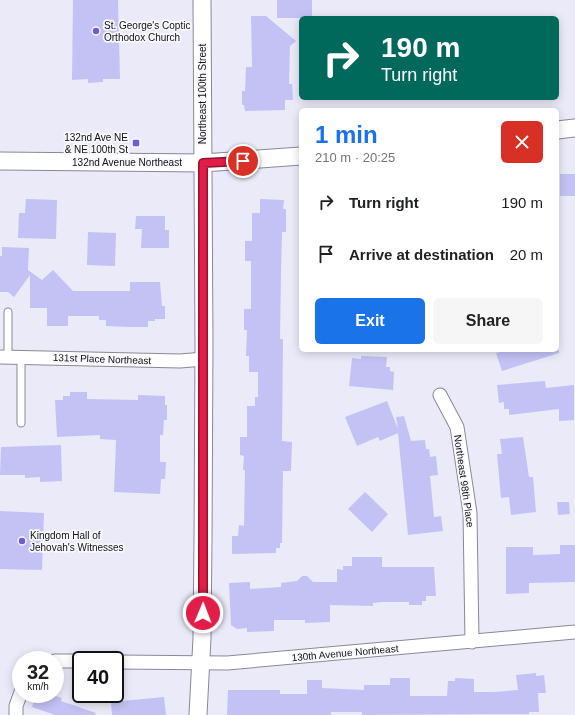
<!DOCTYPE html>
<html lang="en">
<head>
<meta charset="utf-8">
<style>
	:root { --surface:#fff; --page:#f6f6f6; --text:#202124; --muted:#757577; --accent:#1a73e8 }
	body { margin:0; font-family:Helvetica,sans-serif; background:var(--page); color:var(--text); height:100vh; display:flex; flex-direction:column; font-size:15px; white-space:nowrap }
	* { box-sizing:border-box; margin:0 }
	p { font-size:13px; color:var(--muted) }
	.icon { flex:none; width:22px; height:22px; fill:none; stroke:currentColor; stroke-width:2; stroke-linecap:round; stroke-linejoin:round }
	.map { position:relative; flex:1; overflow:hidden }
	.drawer { position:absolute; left:299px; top:108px; width:260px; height:244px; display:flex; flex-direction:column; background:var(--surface); border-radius:6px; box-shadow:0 2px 10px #0003 }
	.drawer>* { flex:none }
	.hud { position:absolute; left:299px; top:16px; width:260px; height:84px; border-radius:6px; box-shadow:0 2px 10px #0003; background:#00695c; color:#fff; overflow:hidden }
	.speed { position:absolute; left:12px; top:651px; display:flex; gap:8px; font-size:20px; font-weight:700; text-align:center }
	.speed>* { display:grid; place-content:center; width:52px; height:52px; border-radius:50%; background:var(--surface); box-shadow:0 2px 10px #0003; line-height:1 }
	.speed small { font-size:10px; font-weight:400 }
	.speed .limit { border:2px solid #111; border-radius:6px; background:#fff; color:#111 }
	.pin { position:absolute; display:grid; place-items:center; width:34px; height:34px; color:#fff; margin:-17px; border:2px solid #fff; border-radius:50%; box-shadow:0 1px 4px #0007 }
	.me { position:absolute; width:44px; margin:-22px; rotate:1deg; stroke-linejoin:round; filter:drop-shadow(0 0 3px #0008) }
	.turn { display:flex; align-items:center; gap:14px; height:84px; padding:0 16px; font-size:18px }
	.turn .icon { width:52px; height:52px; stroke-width:2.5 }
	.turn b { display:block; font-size:28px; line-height:34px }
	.round { display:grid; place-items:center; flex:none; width:42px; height:42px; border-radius:6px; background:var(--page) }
	.summary { display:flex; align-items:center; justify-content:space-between; height:68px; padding:0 16px }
	h1 { font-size:24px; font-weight:700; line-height:30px; color:var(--accent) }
	.primary-button { display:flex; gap:8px; margin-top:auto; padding:8px 16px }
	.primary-button a { flex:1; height:46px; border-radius:6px; background:var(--accent); color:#fff; font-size:16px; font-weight:700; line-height:46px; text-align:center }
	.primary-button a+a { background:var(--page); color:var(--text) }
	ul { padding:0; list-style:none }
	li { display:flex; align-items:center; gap:12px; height:52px; padding:0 16px }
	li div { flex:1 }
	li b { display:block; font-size:15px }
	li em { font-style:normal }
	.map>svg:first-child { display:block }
	.building { fill:#c4c2f4 }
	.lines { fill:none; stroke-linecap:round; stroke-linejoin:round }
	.service-casing { stroke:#898996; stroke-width:9 }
	.minor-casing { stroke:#898996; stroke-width:15 }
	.tertiary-casing { stroke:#898996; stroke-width:19 }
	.service { stroke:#fff; stroke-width:7 }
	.minor { stroke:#fff; stroke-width:13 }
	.tertiary { stroke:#fff; stroke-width:17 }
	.route-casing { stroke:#92132f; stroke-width:10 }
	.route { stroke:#e11d48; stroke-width:7 }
	.poi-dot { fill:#6e5bd5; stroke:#f8f8fe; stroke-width:1.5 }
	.labels { text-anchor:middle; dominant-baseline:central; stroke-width:3.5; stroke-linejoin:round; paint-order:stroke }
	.poi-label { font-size:10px; fill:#111115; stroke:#f8f8fe; text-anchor:start }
	.street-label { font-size:10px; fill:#111115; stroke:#f8f8fe }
</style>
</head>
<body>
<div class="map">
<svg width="575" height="715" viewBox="0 0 575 715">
	<rect width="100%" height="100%" fill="#eaeaf9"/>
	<path class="building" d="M73 0H118L120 79H103V82L88 83V79L72 80Z
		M277 0H312V18H277Z
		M251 16H266L296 41 290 46 289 84H292L293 100H285V110L245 111 244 105H242V91H245L246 67H252Z
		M560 174H575V196H560Z
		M26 199 57 200 56 239 18 238 19 213H25Z
		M260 199 284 200 283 209H286V232H282L281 273 280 339H283L282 441 292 442 291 471H283L282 543H280V548H276V553L232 554V536H238L239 525 244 526 245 470H243L244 456 240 455V437H247V406H255V397H258V372H249V356H246L247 330H244V309H251V261H245V241H252V213H260Z
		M136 216H165V230H169V248H141L142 229H135Z
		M88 232 116 233 115 266 87 265Z
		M2 247 29 248 28 270 42 280 53 270 73 291H130V282H160L162 306H165V319H155V321H148V327H129L106 326V320H99V316H68V326H47V308H30V275L14 297 8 292H0V256H2Z
		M507 350H559V353L502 371 496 353Z
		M361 356 387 357 386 367H390V371L394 372 393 390 349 386 352 358 361 359Z
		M545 381 546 388 574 385V420L559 421V409L509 415V409H504V402L499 403 497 385Z
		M70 392H87V399L138 400V395L165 396V405H167V420H164L163 435H160V462H166L165 479H161L160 494 114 492 116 440 100 439V435L57 437 55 400H63V396H70Z
		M387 401 398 429 396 417 404 416 411 441 425 440 426 449H429L430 457 436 456 438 475 430 476 434 517 441 516 443 531 408 535 398 433 380 441 378 437 357 446 345 417Z
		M523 437 529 477H533L536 512 511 515 509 497 501 498 497 454H502L500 439Z
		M61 445 62 481 40 482V477L25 478V475H0L1 447Z
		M365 492 388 514 372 532 348 509Z
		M557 502H569L570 514 558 515Z
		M0 511 44 513 42 570 0 569Z
		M560 545H575V582L529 583V593L506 594V547H533V555L560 554Z
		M352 557H382V567H434L436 596H426V601H422V605H409V602H382L373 603V606L330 605V622L305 623V620H274V631L247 632V628L237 629 231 625 229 583 250 582V589L281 587V583L297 581 302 576H307L313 582H337V569L343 570V566H352Z
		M536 673V676L544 675 546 693H538L539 712H529V714L362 715V712H331V715H227L228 690H280V694H307V680H322V688L364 690V685H390V678H410V696H447L448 681H455V678L474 679V692H494L518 690 516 675Z
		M36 694H50L62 698 61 701 96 713 95 715H55L32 707Z
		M164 697 166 715H112L111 702Z"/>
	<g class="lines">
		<defs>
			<path id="service" d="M8 357V312
				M21 423V357"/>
			<path id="minor" d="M0 357 180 361 204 359
				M440 395 457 427 470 513 472 642
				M55 661H81
				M115 662 227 663 575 632
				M16 715V706L21 692"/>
			<path id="tertiary" d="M557 130 575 128
				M0 161 203 163 301 156
				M198 715 202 638 203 540 204 344 202 0"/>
		</defs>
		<use href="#service" class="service-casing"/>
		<use href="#minor" class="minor-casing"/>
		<use href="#tertiary" class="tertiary-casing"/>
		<use href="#service" class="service"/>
		<use href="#minor" class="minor"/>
		<use href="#tertiary" class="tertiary"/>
	</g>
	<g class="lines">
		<defs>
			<path id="route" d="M203 613V163L243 161"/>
		</defs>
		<use href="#route" class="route-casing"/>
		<use href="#route" class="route"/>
	</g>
	<g class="poi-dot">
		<circle cx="96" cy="31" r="4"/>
		<rect x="132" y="139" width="8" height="8" rx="2"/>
		<circle cx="22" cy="541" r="4"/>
	</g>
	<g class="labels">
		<g class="poi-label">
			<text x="104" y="25">St. George's Coptic<tspan x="104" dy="12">Orthodox Church</tspan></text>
			<text x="128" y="137" text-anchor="end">132nd Ave NE<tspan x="128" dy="12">&amp; NE 100th St</tspan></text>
			<text x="30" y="535">Kingdom Hall of<tspan x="30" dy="12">Jehovah's Witnesses</tspan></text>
		</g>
		<g class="street-label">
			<text transform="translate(202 94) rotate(-90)">Northeast 100th Street</text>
			<text x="127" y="162">132nd Avenue Northeast</text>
			<text transform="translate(102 359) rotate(2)">131st Place Northeast</text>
			<text transform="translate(464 481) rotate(82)">Northeast 98th Place</text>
			<text transform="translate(345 653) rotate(-5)">130th Avenue Northeast</text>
		</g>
	</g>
</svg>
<div class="speed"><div>32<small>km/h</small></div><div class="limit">40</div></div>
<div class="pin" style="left:243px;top:161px;background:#d93025"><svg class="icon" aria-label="arrive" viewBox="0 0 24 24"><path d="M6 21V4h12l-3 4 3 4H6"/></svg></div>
<svg class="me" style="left:203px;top:613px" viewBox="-20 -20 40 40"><circle r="17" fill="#e11d48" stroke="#fff" stroke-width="3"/><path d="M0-11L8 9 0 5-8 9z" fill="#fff"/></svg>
<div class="hud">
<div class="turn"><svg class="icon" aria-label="right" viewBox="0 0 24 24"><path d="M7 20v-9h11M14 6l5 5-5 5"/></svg><div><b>190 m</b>Turn right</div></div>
</div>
<section class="drawer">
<div class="summary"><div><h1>1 min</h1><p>210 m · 20:25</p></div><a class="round" style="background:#d93025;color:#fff"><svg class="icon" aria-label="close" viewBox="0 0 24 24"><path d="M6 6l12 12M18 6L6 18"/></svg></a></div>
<ul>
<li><svg class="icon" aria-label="right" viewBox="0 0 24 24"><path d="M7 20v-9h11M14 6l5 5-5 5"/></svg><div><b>Turn right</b></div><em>190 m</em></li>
<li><svg class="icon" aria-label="arrive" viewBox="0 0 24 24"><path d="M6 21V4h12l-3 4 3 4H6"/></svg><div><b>Arrive at destination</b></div><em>20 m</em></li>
</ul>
<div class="primary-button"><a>Exit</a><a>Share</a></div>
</section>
</div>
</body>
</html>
